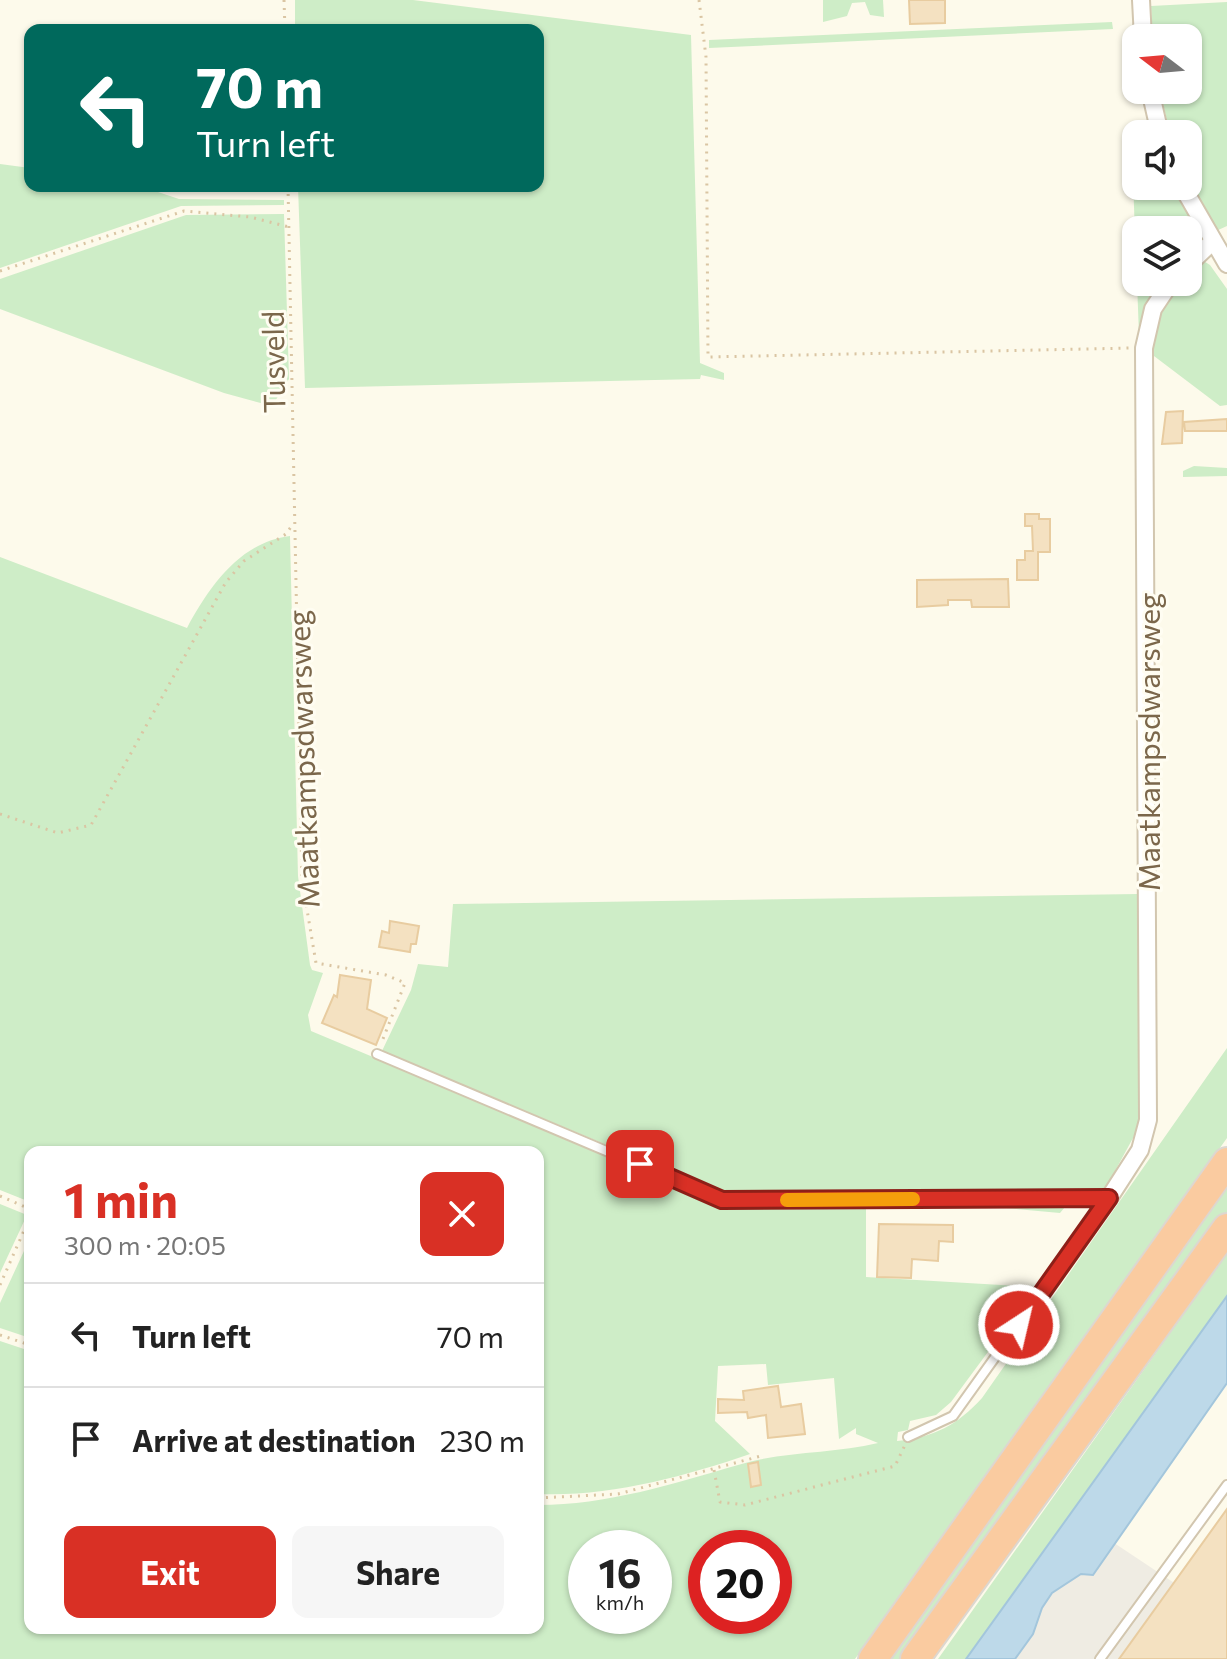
<!DOCTYPE html>
<html lang="en">
<head>
<meta charset="utf-8">
<style>
	:root { --surface:#fff; --page:#f6f6f6; --text:#222; --muted:#767676; --line:#e0e0e0; --accent:#d93025 }
	body { margin:0; font-family:Commissioner,sans-serif; background:var(--page); color:var(--text); height:100vh; display:flex; flex-direction:column; font-size:30px; white-space:nowrap }
	* { box-sizing:border-box; margin:0 }
	p { font-size:26px; color:var(--muted) }
	.icon { flex:none; width:44px; height:44px; fill:none; stroke:currentColor; stroke-width:2; stroke-linecap:round; stroke-linejoin:round }
	.map { position:relative; flex:1; overflow:hidden }
	.panel { position:absolute; left:24px; top:1146px; width:520px; height:488px; display:flex; flex-direction:column; background:var(--surface); border-radius:16px; box-shadow:0 2px 6px #0004 }
	.panel>* { flex:none }
	.top-card { position:absolute; left:24px; top:24px; width:520px; height:168px; border-radius:16px; box-shadow:0 2px 6px #0004; background:#00695c; color:#fff; overflow:hidden }
	.needle { width:52px; rotate:286deg }
	.fabs { position:absolute; left:1122px; top:24px; display:grid; gap:16px }
	.fabs a { display:grid; place-items:center; width:80px; height:80px; border-radius:16px; background:var(--surface); box-shadow:0 2px 6px #0004; font-size:40px }
	.speed { position:absolute; left:568px; top:1530px; display:flex; gap:16px; font-size:40px; font-weight:700; text-align:center }
	.speed>* { display:grid; place-content:center; width:104px; height:104px; border-radius:50%; background:var(--surface); box-shadow:0 2px 6px #0004; line-height:1 }
	.speed small { font-size:20px; font-weight:400 }
	.speed .limit { border:12px solid #d22; background:#fff; color:#111 }
	.pin { position:absolute; display:grid; place-items:center; width:68px; height:68px; color:#fff; margin:-34px; border-radius:16px; box-shadow:0 4px 12px #0006 }
	.me { position:absolute; width:88px; margin:-44px; rotate:35deg; stroke-linejoin:round; filter:drop-shadow(0 0 6px #0008) }
	.turn { display:flex; align-items:center; gap:28px; height:168px; padding:0 40px; font-size:36px }
	.turn .icon { width:104px; height:104px; stroke-width:2.5 }
	.turn b { display:block; font-size:56px; line-height:68px }
	.round { display:grid; place-items:center; flex:none; width:84px; height:84px; border-radius:16px; background:var(--page) }
	.headline { display:flex; align-items:center; justify-content:space-between; height:136px; padding:0 40px }
	h1 { font-size:48px; font-weight:700; line-height:60px; color:var(--accent) }
	.primary-button { display:flex; gap:16px; margin-top:auto; padding:16px 40px }
	.primary-button a { flex:1; height:92px; border-radius:16px; background:var(--accent); color:#fff; font-size:32px; font-weight:700; line-height:92px; text-align:center }
	.primary-button a+a { background:var(--page); color:var(--text) }
	ul { padding:0; list-style:none }
	li { display:flex; align-items:center; gap:24px; height:104px; padding:0 40px; border-top:2px solid var(--line) }
	li div { flex:1 }
	li b { display:block; font-size:30px }
	li em { font-style:normal }
	.map>svg:first-child { display:block }
	.industrial { fill:#efece3 }
	.green { fill:#ceedc7; fill-rule:evenodd }
	.water { fill:#bdd9e9; stroke:#a3c6dc; stroke-width:2 }
	.building { fill:#f4e1c1; stroke:#e8cca0; stroke-width:2 }
	.lines { fill:none; stroke-linecap:round; stroke-linejoin:round }
	.service-casing { stroke:#d2c6af; stroke-width:12 }
	.minor-casing { stroke:#d2c6af; stroke-width:20 }
	.motorway-casing { stroke:#ddd7d0; stroke-width:32 }
	.path { stroke:#dac5a3; stroke-width:3; stroke-dasharray:2 6; stroke-linecap:butt }
	.service { stroke:#fff; stroke-width:8 }
	.minor { stroke:#fff; stroke-width:16 }
	.motorway { stroke:#facba0; stroke-width:28 }
	.route-casing { stroke:#8d1f18; stroke-width:20 }
	.route { stroke:#d93025; stroke-width:14 }
	.slow { stroke:#f59e0b; stroke-width:14 }
	.labels { text-anchor:middle; dominant-baseline:central; stroke-width:6; stroke-linejoin:round; paint-order:stroke }
	.street-label { font-size:30px; fill:#7b674b; stroke:#fffdf2 }
</style>
</head>
<body>
<div class="map">
<svg width="1227" height="1659" viewBox="0 0 1227 1659">
	<rect width="100%" height="100%" fill="#fdfaeb"/>
	<path class="industrial" d="M1063 1509 1227 1618V1659H958Z"/>
	<path class="green" d="M295 0H413L691 35 700 363 724 373V380L701 375 700 379 305 388 298 186H538V30H295Z
		M823 0H883L884 17 870 15 865 2 852 3 847 16 823 22Z
		M1227 2V226L1216 231 1188 186V134H1170L1160 90H1188V38H1153L1151 6Z
		M1112 22 1113 29 709 48V40Z
		M1132 147 1136 148V186H1173L1202 242 1188 257V230H1136V266Z
		M0 164 30 168V186H140L179 199 284 200V205L181 206 0 268Z
		M284 214 289 379 272 406 224 393 0 309V279L186 215Z
		M1202 260 1210 265 1227 289V405L1220 406 1150 353 1153 320 1177 282H1188V272Z
		M1137 282H1165L1151 301 1139 335Z
		M1194 466 1227 468V476L1183 477V471Z
		M290 536 298 876 310 965 312 970 323 973 308 1015 311 1031 726 1205 866 1203V1277L1036 1287 951 1402 936 1415 910 1421 908 1430 898 1432 897 1441C935 1437 957 1425 982 1398L1227 1048V1138L855 1659H0V1341L30 1351V1628H538V1505C607 1505 672 1484 738 1465 783 1451 833 1454 878 1443L856 1434V1428L839 1439 834 1378 768 1385 766 1364 718 1366 715 1421 750 1454C683 1477 608 1497 538 1494V1152H30V1202L0 1190V557L187 628C209 587 240 542 290 536ZM586 1548H654V1616H586ZM706 1548H774V1616H706Z
		M1138 894 1141 1111 1139 1127 1103 1193 724 1194 382 1051 411 990 418 964 448 967 453 904Z
		M1227 1175V1213L908 1659H882Z
		M1061 1201 1065 1207 1060 1213 1006 1208 1010 1202Z
		M0 1204 27 1215 0 1273Z
		M30 1238V1338L0 1328V1303Z
		M1227 1253V1296L966 1659H938Z"/>
	<path class="water" d="M1227 1296V1383L1093 1575 1081 1574 1052 1593 1042 1608 1033 1634 1015 1659H966Z"/>
	<path class="building" d="M909 0H945V23L910 24Z
		M1183 411 1182 443 1162 444 1166 412Z
		M1227 419V431H1185L1184 422Z
		M1025 514H1039V519H1050V552H1038V580H1017V560H1025V551H1033L1032 526H1025Z
		M1008 579 1009 607H972L971 600H948V605L917 607V580Z
		M390 921 419 926 416 944H411L410 952 379 947 382 931 389 933Z
		M340 975 371 980 367 1009 387 1018 376 1045 322 1023 334 995 337 997Z
		M879 1224 953 1225V1242L939 1241 938 1261 912 1259 911 1278 877 1277Z
		M778 1386 781 1407 801 1404 805 1434 768 1438 766 1415 748 1418 747 1412 718 1413V1399L744 1400 743 1391Z
		M758 1462 761 1485 751 1487 748 1464Z
		M1227 1509V1659H1119Z"/>
	<g class="lines">
		<defs>
			<path id="service" d="M377 1054 722 1200 1109 1198
				M908 1437 953 1416 1109 1198
				M1100 1659 1227 1485"/>
			<path id="minor" d="M1141 0 1143 38
				M1150 90 1160 134
				M1182 186 1227 264
				M1188 265 1211 243
				M1109 1198 1140 1150 1148 1120 1144 348 1153 309 1171 282"/>
			<path id="motorway" d="M873 1659 1227 1162
				M915 1659 1227 1228"/>
		</defs>
		<use href="#service" class="service-casing"/>
		<use href="#minor" class="minor-casing"/>
		<use href="#motorway" class="motorway-casing"/>
		<path class="path" d="M284 0 285 30
			M699 0 706 57 708 357 1132 348
			M288 186 302 880 316 963 386 975 405 983 381 1044
			M0 271 184 211 250 217 289 227
			M0 814 58 833 91 825 226 582 244 561 286 534 293 524
			M0 1196 30 1209
			M0 1285 30 1217
			M0 1335 30 1345
			M714 1470 720 1502 745 1505 895 1466 905 1445
			M538 1498 618 1494 761 1456"/>
		<use href="#service" class="service"/>
		<use href="#minor" class="minor"/>
		<use href="#motorway" class="motorway"/>
	</g>
	<g class="lines">
		<defs>
			<path id="route" d="M640 1164 722 1200 1109 1198 1019 1325"/>
		</defs>
		<use href="#route" class="route-casing"/>
		<use href="#route" class="route"/>
		<path class="slow" d="M787 1200 913 1199"/>
	</g>
	<g class="labels">
		<g class="street-label">
			<text transform="translate(272 362) rotate(-91)">Tusveld</text>
			<text transform="translate(1147 742) rotate(-90)">Maatkampsdwarsweg</text>
			<text transform="translate(302 759) rotate(-92)">Maatkampsdwarsweg</text>
		</g>
	</g>
</svg>
<div class="fabs">
<a><svg class="needle" viewBox="-14 -14 28 28"><path d="M0-13l5 13h-10z" fill="#e53935"/><path d="M0 13l5-13h-10z" fill="#767676"/></svg></a>
<a><svg class="icon" aria-label="sound" viewBox="0 0 24 24"><path d="M4 9h4l5-4v14l-5-4H4zM17 9q2 3 0 6"/></svg></a>
<a><svg class="icon" aria-label="layers" viewBox="0 0 24 24"><path d="M12 4l9 5-9 5-9-5zM3 14l9 5 9-5"/></svg></a>
</div>
<div class="speed"><div>16<small>km/h</small></div><div class="limit">20</div></div>
<div class="pin" style="left:640px;top:1164px;background:#d93025"><svg class="icon" aria-label="arrive" viewBox="0 0 24 24"><path d="M6 21V4h12l-3 4 3 4H6"/></svg></div>
<svg class="me" style="left:1019px;top:1325px" viewBox="-20 -20 40 40"><circle r="17" fill="#d93025" stroke="#fff" stroke-width="3"/><path d="M0-11L8 9 0 5-8 9z" fill="#fff"/></svg>
<div class="top-card">
<div class="turn"><svg class="icon" aria-label="left" viewBox="0 0 24 24"><path d="M17 20v-9H6M10 6l-5 5 5 5"/></svg><div><b>70 m</b>Turn left</div></div>
</div>
<section class="panel">
<div class="headline"><div><h1>1 min</h1><p>300 m · 20:05</p></div><a class="round" style="background:#d93025;color:#fff"><svg class="icon" aria-label="close" viewBox="0 0 24 24"><path d="M6 6l12 12M18 6L6 18"/></svg></a></div>
<ul>
<li><svg class="icon" aria-label="left" viewBox="0 0 24 24"><path d="M17 20v-9H6M10 6l-5 5 5 5"/></svg><div><b>Turn left</b></div><em>70 m</em></li>
<li><svg class="icon" aria-label="arrive" viewBox="0 0 24 24"><path d="M6 21V4h12l-3 4 3 4H6"/></svg><div><b>Arrive at destination</b></div><em>230 m</em></li>
</ul>
<div class="primary-button"><a>Exit</a><a>Share</a></div>
</section>
</div>
</body>
</html>
